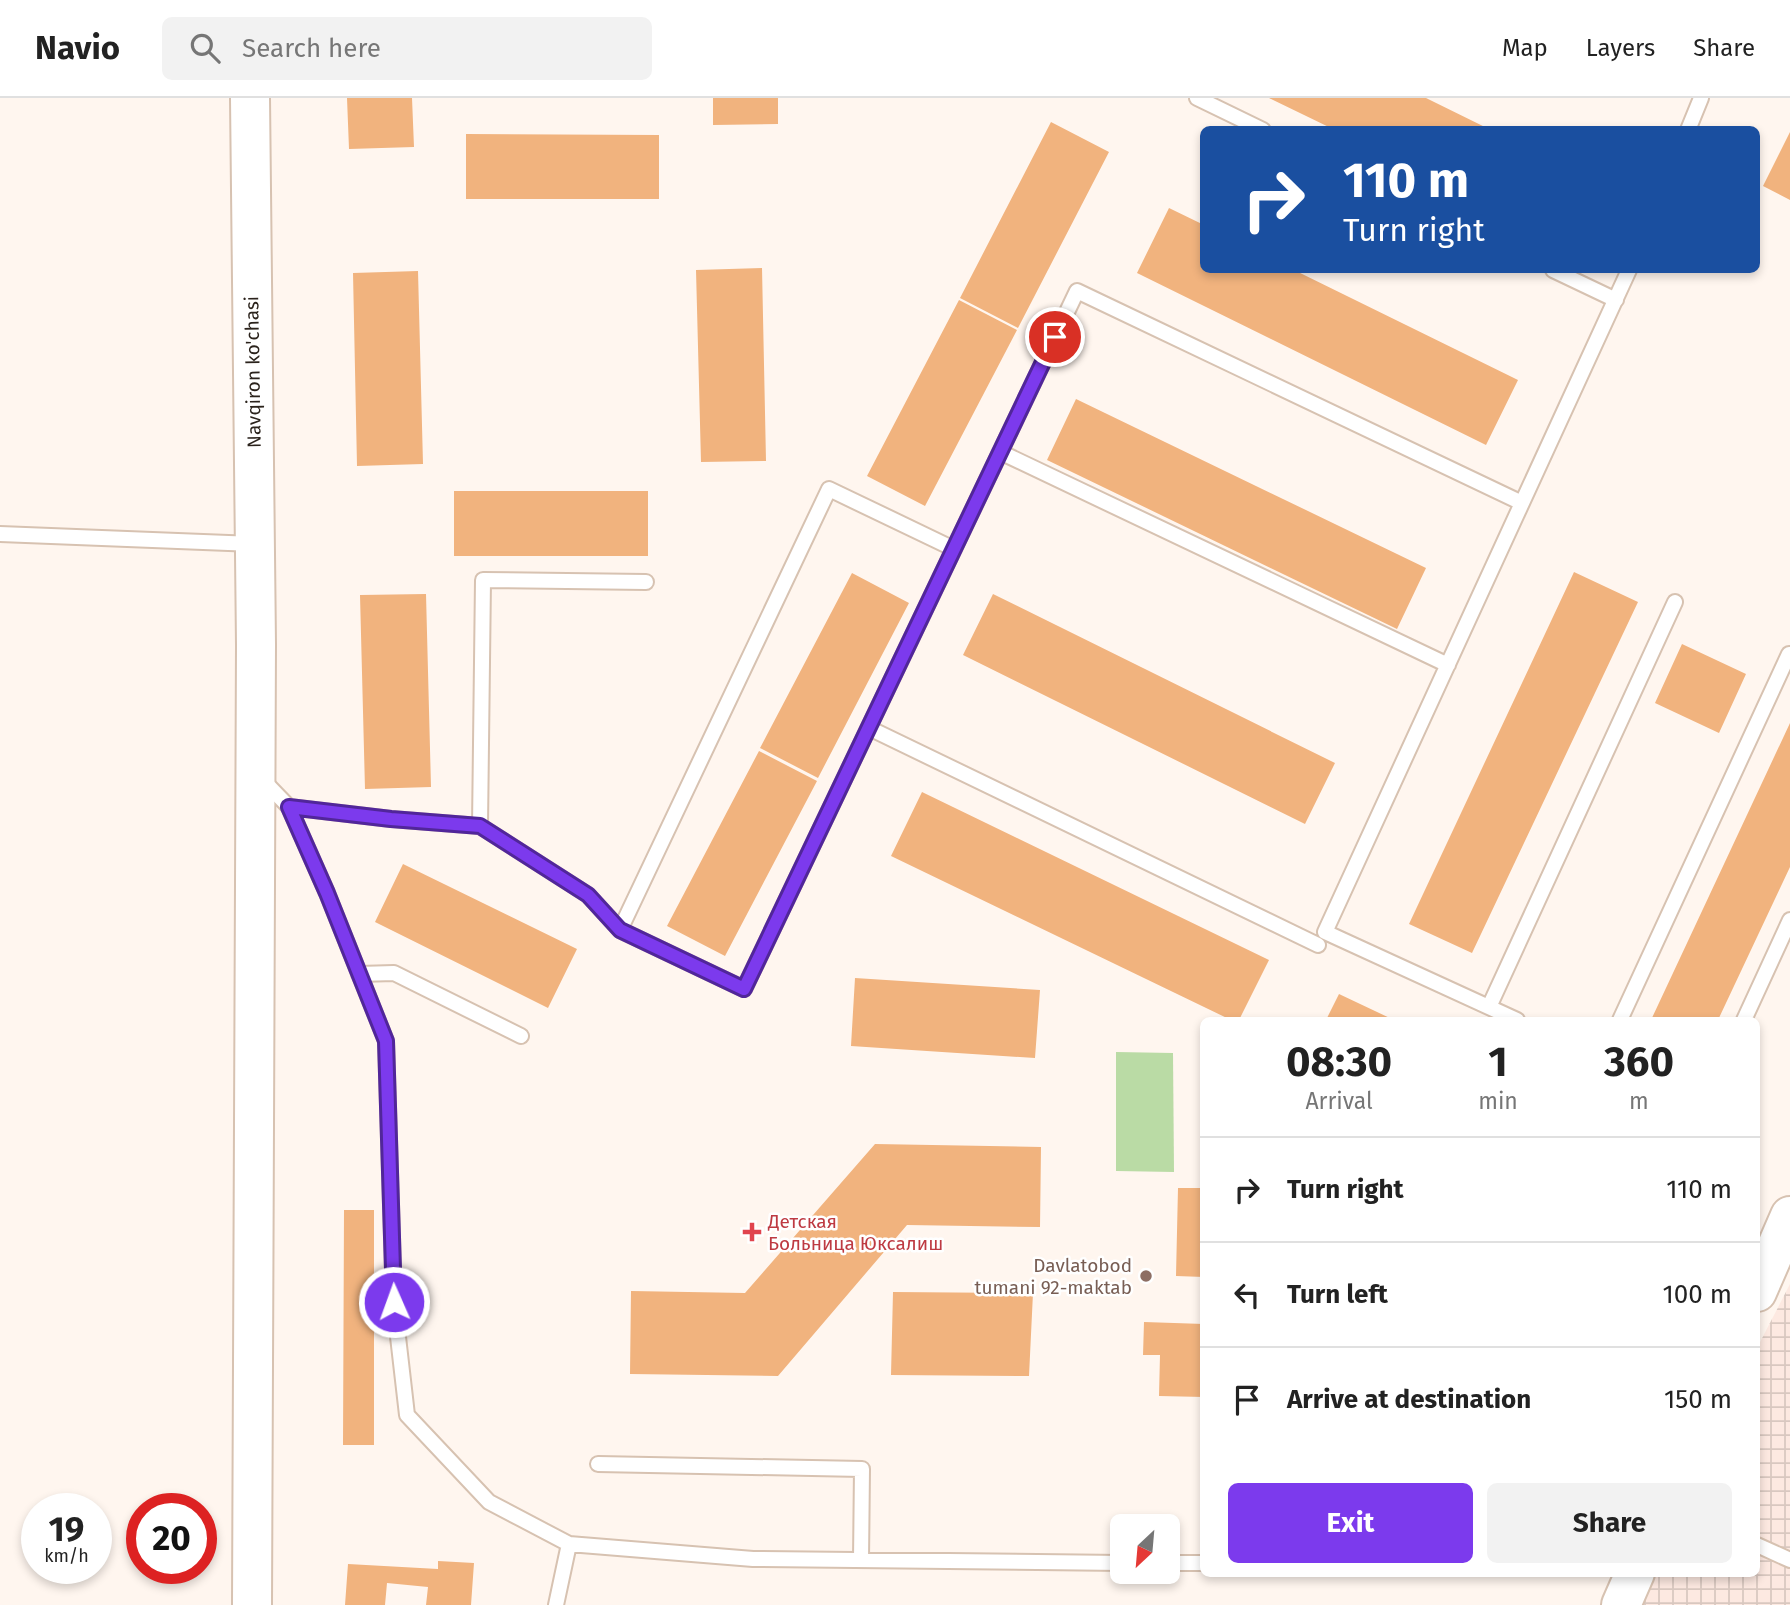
<!DOCTYPE html>
<html lang="en">
<head>
<meta charset="utf-8">
<style>
	:root { --surface:#fff; --page:#f2f2f2; --text:#222; --muted:#767676; --line:#e0e0e0; --accent:#7c3aed }
	body { margin:0; font-family:"Fira Sans",sans-serif; background:var(--page); color:var(--text); height:100vh; display:flex; flex-direction:column; font-size:26px; white-space:nowrap }
	* { box-sizing:border-box; margin:0 }
	p { font-size:23px; color:var(--muted) }
	.icon { flex:none; width:38px; height:38px; fill:none; stroke:currentColor; stroke-width:2; stroke-linecap:round; stroke-linejoin:round }
	.map { position:relative; flex:1; overflow:hidden }
	.details { position:absolute; left:1200px; top:919px; width:560px; height:560px; display:flex; flex-direction:column; background:var(--surface); border-radius:10px; box-shadow:0 4px 10px #0003 }
	.details>* { flex:none }
	.guide { position:absolute; left:1200px; top:28px; width:560px; height:147px; border-radius:10px; box-shadow:0 4px 10px #0003; background:#1a4fa0; color:#fff; overflow:hidden }
	.needle { width:46px; rotate:206deg }
	.controls { position:absolute; left:1110px; top:1416px; display:grid; gap:14px }
	.controls a { display:grid; place-items:center; width:70px; height:70px; border-radius:10px; background:var(--surface); box-shadow:0 4px 10px #0003; font-size:35px }
	.speed { position:absolute; left:21px; top:1395px; display:flex; gap:14px; font-size:35px; font-weight:700; text-align:center }
	.speed>* { display:grid; place-content:center; width:91px; height:91px; border-radius:50%; background:var(--surface); box-shadow:0 4px 10px #0003; line-height:1 }
	.speed small { font-size:18px; font-weight:400 }
	.speed .limit { border:10px solid #d22; background:#fff; color:#111 }
	.pin { position:absolute; display:grid; place-items:center; width:60px; height:60px; color:#fff; margin:-30px; border:4px solid #fff; border-radius:50%; box-shadow:0 2px 7px #0007 }
	.me { position:absolute; width:77px; margin:-38px; rotate:358deg; stroke-linejoin:round; filter:drop-shadow(0 0 5px #0008) }
	.turn { display:flex; align-items:center; gap:24px; height:147px; padding:0 28px; font-size:32px }
	.turn .icon { width:91px; height:91px; stroke-width:2.5 }
	.turn b { display:block; font-size:49px; line-height:60px }
	.eta { display:flex; justify-content:space-evenly; align-items:center; height:119px; text-align:center }
	.eta b { font-size:42px; font-weight:700; line-height:49px }
	.button { display:flex; gap:14px; margin-top:auto; padding:14px 28px }
	.button a { flex:1; height:80px; border-radius:10px; background:var(--accent); color:#fff; font-size:28px; font-weight:700; line-height:80px; text-align:center }
	.button a+a { background:var(--page); color:var(--text) }
	ul { padding:0; list-style:none }
	li { display:flex; align-items:center; gap:21px; height:105px; padding:0 28px; border-top:2px solid var(--line) }
	li div { flex:1 }
	li b { display:block; font-size:26px }
	li em { font-style:normal }
	header { display:flex; align-items:center; gap:42px; box-sizing:border-box; height:98px; padding:0 35px; background:var(--surface); border-bottom:2px solid var(--line) }
	header strong { font-size:33px }
	nav { display:flex; gap:38px; margin-inline-start:auto; font-size:24px }
	.search { width:490px; height:63px; background:var(--page); display:flex; align-items:center; gap:18px; box-sizing:border-box; padding:0 24px; border-radius:10px; color:var(--muted); font-size:26px }
	.map>svg:first-child { display:block }
	.industrial { fill:url(#industrial-grid) }
	.pitch { fill:#badba5 }
	.building { fill:#f1b37e }
	.lines { fill:none; stroke-linecap:round; stroke-linejoin:round }
	.lane-casing { stroke:#d7c2b1; stroke-width:18 }
	.secondary-casing { stroke:#d7c2b1; stroke-width:42 }
	.lane { stroke:#fff; stroke-width:14 }
	.secondary { stroke:#fff; stroke-width:38 }
	.route-casing { stroke:#51269a; stroke-width:18 }
	.route { stroke:#7c3aed; stroke-width:12 }
	.health-dot { fill:#e0444e; stroke:#fff; stroke-width:2.5 }
	.education-dot { fill:#8d6e63; stroke:#fff; stroke-width:2.5 }
	.labels { text-anchor:middle; dominant-baseline:central; stroke-width:5; stroke-linejoin:round; paint-order:stroke }
	.street-label { font-size:19px; fill:#2b231c; stroke:#fff }
	.health-label { font-size:19px; fill:#be3a42; stroke:#fff; text-anchor:start }
	.education-label { font-size:19px; fill:#785e54; stroke:#fff; text-anchor:end }
</style>
</head>
<body>
<header>
<strong>Navio</strong>
<div class="search"><svg class="icon" aria-label="search" viewBox="0 0 24 24"><circle cx="10" cy="10" r="6"/><path d="M15 15l6 6"/></svg>Search here</div>
<nav><a>Map</a><a>Layers</a><a>Share</a></nav>
</header>
<div class="map">
<svg width="1790" height="1507" viewBox="0 0 1790 1507">
	<defs>
		<pattern id="industrial-grid" width="8" height="8" patternUnits="userSpaceOnUse" patternTransform="scale(1.75)"><rect width="8" height="8" fill="#fde9e1"/><path d="M0 4h8M4 0v8" fill="none" stroke="#d9c8c0"/></pattern>
	</defs>
	<rect width="100%" height="100%" fill="#fff6ef"/>
	<path class="industrial" d="M1790 1186V1507H1639L1652 1475H1757V1250Z"/>
	<path class="pitch" d="M1116 954 1173 955 1174 1074 1116 1073Z"/>
	<path class="building" d="M347 0H412L414 49 349 51Z
		M713 0H778V26L713 27Z
		M1269 0H1426L1491 32H1335Z
		M1051 24 1109 54 1018 230 960 200Z
		M1790 34V102L1763 88Z
		M466 36 659 37V101H466Z
		M1169 110 1204 127V172H1294L1518 282 1486 347 1137 175Z
		M762 170 766 363 701 364 696 172Z
		M418 173 423 366 357 368 353 175Z
		M959 202 1017 232 925 408 867 378Z
		M1076 301 1426 470 1397 531 1047 362Z
		M454 393H648V458H454Z
		M1574 474 1638 504 1472 855 1409 826Z
		M852 475 909 505 818 680 760 650Z
		M426 496 431 689 365 691 360 497Z
		M993 496 1335 665 1305 726 963 557Z
		M1682 546 1746 576 1719 635 1655 605Z
		M1790 625V769L1718 922H1651Z
		M759 653 817 683 725 858 667 828Z
		M922 694 1269 862 1239 922H1231L891 758Z
		M403 766 577 851 548 910 375 824Z
		M855 880 1040 892 1035 960 851 948Z
		M1339 896 1394 922H1326Z
		M875 1046 1041 1049 1040 1129 907 1127 778 1278 630 1276 631 1193 745 1195Z
		M1178 1090H1204V1179L1176 1178Z
		M344 1112H374V1347H343Z
		M893 1194 1033 1195 1029 1278 891 1277Z
		M1144 1224 1204 1226V1299L1159 1298 1160 1257H1143Z
		M438 1463 474 1465 471 1507H426L428 1489 387 1485 385 1507H345L348 1466 438 1471Z"/>
	<g class="lines">
		<defs>
			<path id="lane" d="M1197 0 1263 32
				M1688 32 1701 0
				M1553 172 1616 202
				M1000 354 1448 567
				M0 436 254 446
				M954 451 829 391 620 832 744 891 1077 193 1522 405
				M869 630 1318 847
				M262 681 289 709 327 795 386 943 394 1204 407 1317 489 1404 569 1446 753 1461 1122 1465
				M289 709 391 721 480 728 588 797 620 832
				M480 728 483 482 646 484
				M359 876 394 875 521 938
				M1489 909 1675 504
				M1517 922 1325 834 1629 172
				M1620 922 1789 556
				M1744 922 1790 822
				M598 1366 862 1371 861 1462
				M1757 1447 1790 1462
				M1167 1465H1204
				M556 1507 569 1446"/>
			<path id="secondary" d="M250 0 256 547 252 1507
				M1757 1194 1790 1118
				M1621 1507 1635 1475"/>
		</defs>
		<use href="#lane" class="lane-casing"/>
		<use href="#secondary" class="secondary-casing"/>
		<use href="#lane" class="lane"/>
		<use href="#secondary" class="secondary"/>
	</g>
	<g class="lines">
		<defs>
			<path id="route" d="M394 1204 386 943 327 795 289 709 391 721 480 728 588 797 620 832 744 891 1055 239"/>
		</defs>
		<use href="#route" class="route-casing"/>
		<use href="#route" class="route"/>
	</g>
	<path class="health-dot" d="M748.5 1123.5h7v7h7v7h-7v7h-7v-7h-7v-7h7z"/>
	<circle class="education-dot" cx="1146" cy="1178" r="7"/>
	<g class="labels">
		<g class="street-label">
			<text transform="translate(253 274) rotate(-91)">Navqiron ko'chasi</text>
		</g>
		<g class="health-label">
			<text x="768" y="1123">Детская<tspan x="768" dy="22">Больница Юксалиш</tspan></text>
		</g>
		<g class="education-label">
			<text x="1132" y="1167">Davlatobod<tspan x="1132" dy="22">tumani 92-maktab</tspan></text>
		</g>
	</g>
</svg>
<div class="controls">
<a><svg class="needle" viewBox="-14 -14 28 28"><path d="M0-13l5 13h-10z" fill="#e53935"/><path d="M0 13l5-13h-10z" fill="#767676"/></svg></a>
</div>
<div class="speed"><div>19<small>km/h</small></div><div class="limit">20</div></div>
<div class="pin" style="left:1055px;top:239px;background:#d93025"><svg class="icon" aria-label="arrive" viewBox="0 0 24 24"><path d="M6 21V4h12l-3 4 3 4H6"/></svg></div>
<svg class="me" style="left:394px;top:1204px" viewBox="-20 -20 40 40"><circle r="17" fill="#7c3aed" stroke="#fff" stroke-width="3"/><path d="M0-11L8 9 0 5-8 9z" fill="#fff"/></svg>
<div class="guide">
<div class="turn"><svg class="icon" aria-label="right" viewBox="0 0 24 24"><path d="M7 20v-9h11M14 6l5 5-5 5"/></svg><div><b>110 m</b>Turn right</div></div>
</div>
<section class="details">
<div class="eta">
<div><b>08:30</b><p>Arrival</p></div>
<div><b>1</b><p>min</p></div>
<div><b>360</b><p>m</p></div>
</div>
<ul>
<li><svg class="icon" aria-label="right" viewBox="0 0 24 24"><path d="M7 20v-9h11M14 6l5 5-5 5"/></svg><div><b>Turn right</b></div><em>110 m</em></li>
<li><svg class="icon" aria-label="left" viewBox="0 0 24 24"><path d="M17 20v-9H6M10 6l-5 5 5 5"/></svg><div><b>Turn left</b></div><em>100 m</em></li>
<li><svg class="icon" aria-label="arrive" viewBox="0 0 24 24"><path d="M6 21V4h12l-3 4 3 4H6"/></svg><div><b>Arrive at destination</b></div><em>150 m</em></li>
</ul>
<div class="button"><a>Exit</a><a>Share</a></div>
</section>
</div>
</body>
</html>
